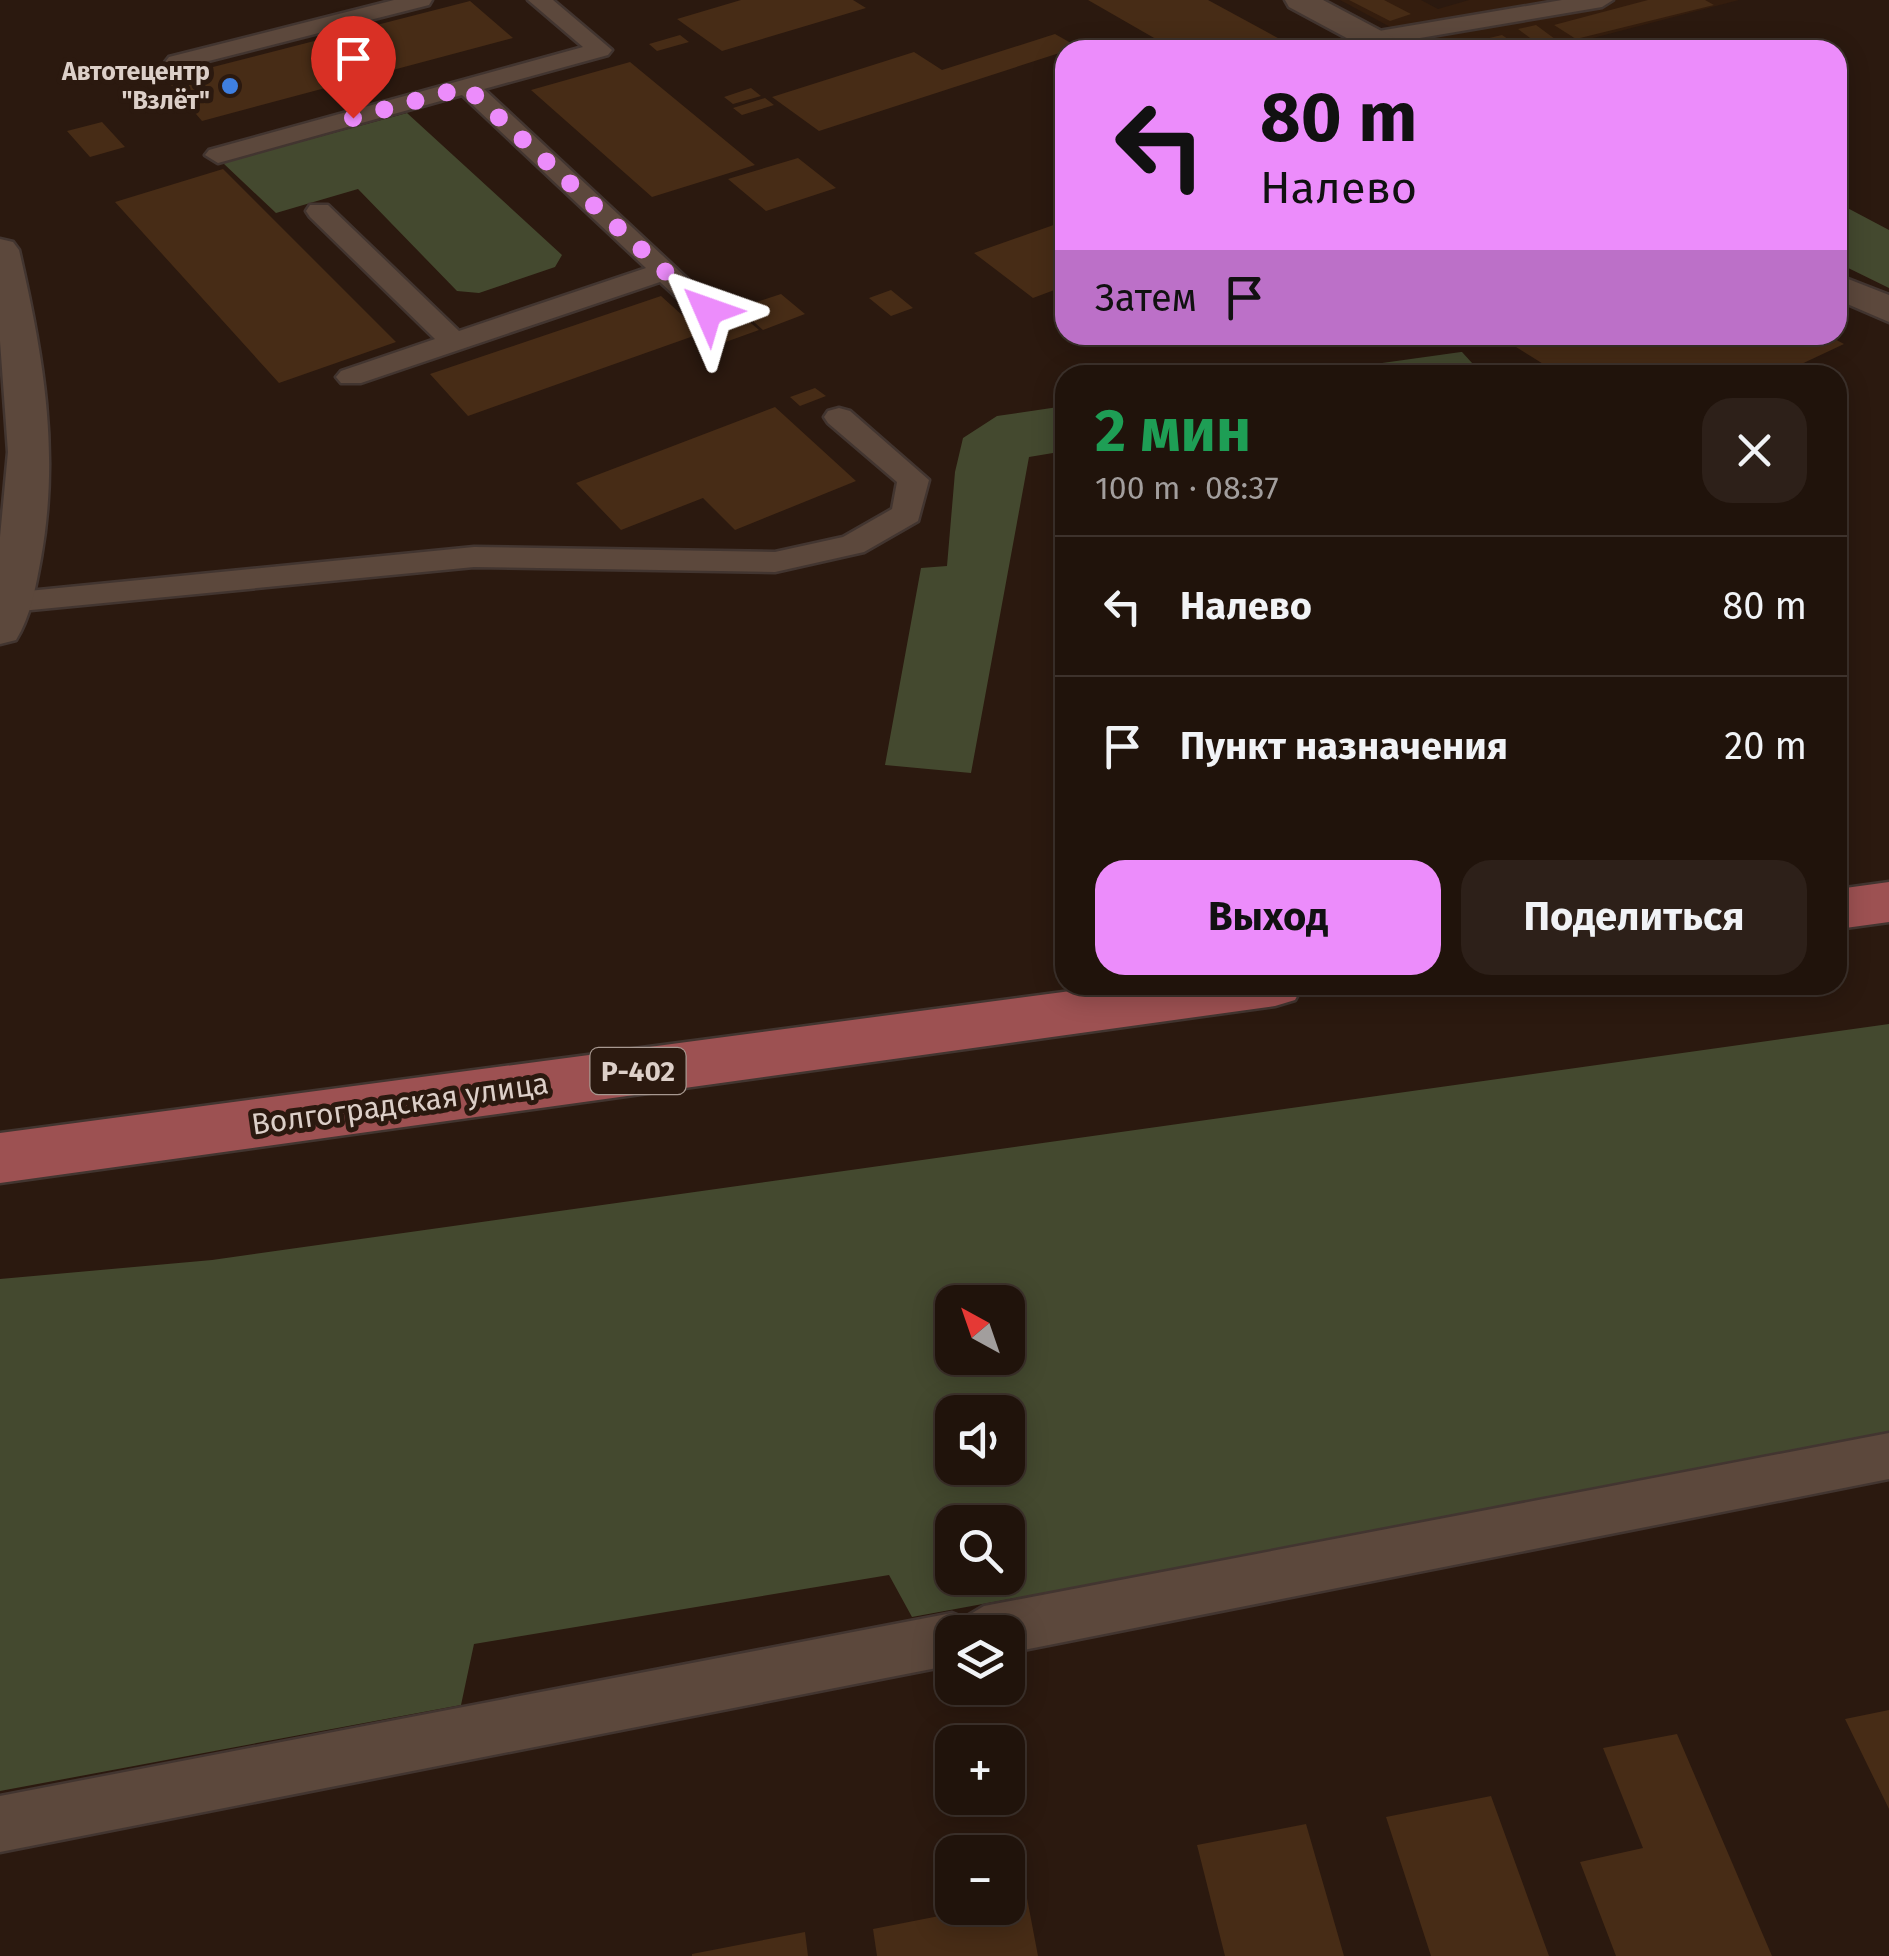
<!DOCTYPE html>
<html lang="ru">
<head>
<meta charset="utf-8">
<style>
	:root { --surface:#20130b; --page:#2d2019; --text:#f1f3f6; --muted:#a29e9d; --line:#3d322c; --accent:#ec8cfb }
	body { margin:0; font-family:"Fira Sans",sans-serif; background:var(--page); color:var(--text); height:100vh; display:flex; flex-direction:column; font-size:38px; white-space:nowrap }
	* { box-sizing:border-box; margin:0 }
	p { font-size:32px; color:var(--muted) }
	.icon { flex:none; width:55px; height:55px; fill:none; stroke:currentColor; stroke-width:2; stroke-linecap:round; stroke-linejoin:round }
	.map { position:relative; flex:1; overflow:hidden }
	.side { position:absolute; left:1055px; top:365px; width:792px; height:630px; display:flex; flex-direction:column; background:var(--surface); border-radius:30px; box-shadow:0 5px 25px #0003,0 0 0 2px var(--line) }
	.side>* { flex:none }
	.guide { position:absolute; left:1055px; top:40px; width:792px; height:305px; border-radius:30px; box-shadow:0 5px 25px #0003,0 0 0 2px var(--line); background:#ec8cfb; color:#111; overflow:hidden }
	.needle { width:65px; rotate:320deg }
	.controls { position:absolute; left:935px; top:1285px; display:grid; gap:20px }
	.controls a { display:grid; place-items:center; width:90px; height:90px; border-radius:20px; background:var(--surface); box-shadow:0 5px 25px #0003,0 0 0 2px var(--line); font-size:50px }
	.pin { position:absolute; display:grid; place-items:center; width:85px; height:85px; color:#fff; margin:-102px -42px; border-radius:50% 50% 50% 0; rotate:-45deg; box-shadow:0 0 10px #0007 }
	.pin .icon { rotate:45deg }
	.me { position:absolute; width:110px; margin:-55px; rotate:313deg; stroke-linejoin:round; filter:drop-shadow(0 0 8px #0008) }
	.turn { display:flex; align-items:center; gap:35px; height:210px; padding:0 40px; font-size:45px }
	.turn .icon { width:130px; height:130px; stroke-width:2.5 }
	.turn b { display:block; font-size:70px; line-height:85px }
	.then { display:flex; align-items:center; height:95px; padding:0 40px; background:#0003; gap:20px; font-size:38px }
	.round { display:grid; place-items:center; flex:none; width:105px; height:105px; border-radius:30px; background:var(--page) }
	.summary { display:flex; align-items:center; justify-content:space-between; height:170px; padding:0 40px }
	h1 { font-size:60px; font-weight:700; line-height:75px; color:#1e9e55 }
	.primary-button { display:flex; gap:20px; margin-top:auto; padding:20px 40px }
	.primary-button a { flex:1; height:115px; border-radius:30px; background:var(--accent); color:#111; font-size:40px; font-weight:700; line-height:115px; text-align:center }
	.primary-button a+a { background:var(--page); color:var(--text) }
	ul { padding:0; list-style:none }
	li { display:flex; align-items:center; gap:30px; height:140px; padding:0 40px; border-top:2px solid var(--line) }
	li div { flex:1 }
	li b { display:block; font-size:38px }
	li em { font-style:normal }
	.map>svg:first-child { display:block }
	.built { fill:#341d0e }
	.green { fill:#44492f; fill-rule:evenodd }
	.building { fill:#472c16 }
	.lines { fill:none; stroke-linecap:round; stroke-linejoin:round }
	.service-casing { stroke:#423530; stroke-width:5 }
	.tertiary-casing { stroke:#423530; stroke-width:5 }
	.primary-casing { stroke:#423530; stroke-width:5 }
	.service { fill:#5c483c; fill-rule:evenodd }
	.tertiary { fill:#5c483c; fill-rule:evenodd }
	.primary { fill:#9d5152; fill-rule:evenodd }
	.route { stroke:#ec8cfb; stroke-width:18; stroke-dasharray:0 32.4 }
	.shop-dot { fill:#3f7fe0; stroke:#2b190f; stroke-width:4 }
	.labels { text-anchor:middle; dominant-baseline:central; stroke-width:10; stroke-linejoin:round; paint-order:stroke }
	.far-poi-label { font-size:25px; font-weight:bold; fill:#dccfc8; stroke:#2b190f; text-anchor:end }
	.shield { fill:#2b190f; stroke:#a79890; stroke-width:2.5 }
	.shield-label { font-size:28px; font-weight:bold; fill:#dccfc8 }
	.street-label { font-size:30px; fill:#dccfc8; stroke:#2b190f }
</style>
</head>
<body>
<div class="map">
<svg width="1889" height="1956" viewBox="0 0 1889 1956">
	<rect width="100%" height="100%" fill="#2b190f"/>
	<path class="built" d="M1340 0H1421L1438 9 1469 0H1739L1547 50H1433Z"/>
	<path class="green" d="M407 113 562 255 555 267 479 293 457 291 358 189 276 213 223 163Z
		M1838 203 1889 230V288L1838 263Z
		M1462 352 1483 375H1296L1461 352Z
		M1065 406V451L1029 457 971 773 885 765 921 568 947 566 955 472 963 438 997 416Z
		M1889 1024V1438L912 1617 889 1575 474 1644 461 1705 0 1791V1279L212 1260ZM952 1302H1008V1358H952ZM952 1412H1008V1468H952ZM952 1522H1008V1578H952Z"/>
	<path class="building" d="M741 0H853L866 8 722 51 677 19Z
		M1088 0H1208L1300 50H1175Z
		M1349 0H1384L1411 14 1390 21Z
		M1648 0H1705L1714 5 1576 39 1554 25Z
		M470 1 513 38 202 121 166 79Z
		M1536 25 1559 42 1541 46 1518 29Z
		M1055 34 1078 47 819 131 772 97 914 52 942 70Z
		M680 35 689 42 657 51 649 44Z
		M1502 35 1524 50H1501L1485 39Z
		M630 62 755 165 652 197 531 90Z
		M751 88 761 96 733 104 724 97Z
		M765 98 774 105 742 115 733 108Z
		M102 122 125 147 90 157 67 131Z
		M798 158 836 188 766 211 728 179Z
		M223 169 396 342 279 383 115 202Z
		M1065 221V286L1033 298 974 253Z
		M891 290 913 308 891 316 869 298Z
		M781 294 805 314 763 330 738 308Z
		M661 296 702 333 468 416 430 374Z
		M745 318 759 330 720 344 705 331Z
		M1497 335H1827L1844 344 1778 375H1561Z
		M815 388 826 396 800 406 790 397Z
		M775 407 856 481 735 530 703 498 621 530 576 483Z
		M1889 1710V1809L1845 1719Z
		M1677 1734 1772 1956H1616L1580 1862 1643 1848 1603 1748Z
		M1491 1796 1549 1956H1431L1386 1817Z
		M1306 1824 1344 1956H1225L1197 1845Z
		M1027 1898 1038 1956H877L873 1929 980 1908H1008V1902Z
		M805 1932 808 1956H692V1954Z"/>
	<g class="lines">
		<defs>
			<path id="service" d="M394 0H432L429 5 177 69 165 62 169 57Z
				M528 0H553L612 50 608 55 484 89 722 311 718 317H698L660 282 361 383H341L336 377 341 371 435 339 310 217 306 211 310 205H328L459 331 646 268 462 95 218 163 205 155 209 150 583 47Z
				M1562 0H1613L1602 7 1373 46 1361 39 1373 32Z
				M839 408 850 411 929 480 918 521 864 552 775 572 474 567 0 613V595L8 593 474 547 775 552 843 537 892 509 897 482 828 423 824 417 828 411Z
				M1889 1433V1479L1008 1653V1632H952V1665L0 1852V1796L952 1613 964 1618 984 1606Z"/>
			<path id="tertiary" d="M1285 0H1323L1404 43 1409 50H1369L1289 7Z
				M0 239 13 242 19 250C43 354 60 452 41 558 36 585 31 616 16 640L0 644V537L8 452 0 341Z
				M1838 275 1889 295V322L1838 300Z"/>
			<path id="primary" d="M1889 882V922L1838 929V889Z
				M1116 985H1303L1295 1000 1275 1006 0 1183V1133Z"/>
		</defs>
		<use href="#service" class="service-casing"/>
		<use href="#tertiary" class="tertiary-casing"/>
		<use href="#primary" class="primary-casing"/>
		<use href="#service" class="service"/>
		<use href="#tertiary" class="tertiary"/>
		<use href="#primary" class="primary"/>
	</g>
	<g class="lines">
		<path class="route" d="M353 118 466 87 708 311"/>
	</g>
	<circle class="shop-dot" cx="230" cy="86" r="10"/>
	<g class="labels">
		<g class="far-poi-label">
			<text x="210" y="72">Автотецентр<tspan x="210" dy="29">"Взлёт"</tspan></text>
		</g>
		<rect class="shield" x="590.5" y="1048" width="95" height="46" rx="8"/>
		<g class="shield-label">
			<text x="638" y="1071">Р-402</text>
		</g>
		<g class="street-label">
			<text transform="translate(400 1104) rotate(-8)">Волгоградская улица</text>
		</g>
	</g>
</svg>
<div class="controls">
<a><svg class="needle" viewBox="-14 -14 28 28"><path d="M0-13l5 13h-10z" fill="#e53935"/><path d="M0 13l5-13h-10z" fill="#a29e9d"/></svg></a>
<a><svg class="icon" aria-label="sound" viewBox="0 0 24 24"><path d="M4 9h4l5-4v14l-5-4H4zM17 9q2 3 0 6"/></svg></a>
<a><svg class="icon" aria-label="search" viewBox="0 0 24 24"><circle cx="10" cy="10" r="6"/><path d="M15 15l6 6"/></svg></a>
<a><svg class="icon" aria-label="layers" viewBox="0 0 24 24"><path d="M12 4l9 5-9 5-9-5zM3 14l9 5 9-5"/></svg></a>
<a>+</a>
<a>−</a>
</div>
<div class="pin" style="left:353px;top:118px;background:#d93025"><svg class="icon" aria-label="arrive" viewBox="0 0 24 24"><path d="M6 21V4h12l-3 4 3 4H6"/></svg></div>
<svg class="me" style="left:708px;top:311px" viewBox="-20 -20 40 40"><path d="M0-17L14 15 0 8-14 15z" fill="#ec8cfb" stroke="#fff" stroke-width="4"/></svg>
<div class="guide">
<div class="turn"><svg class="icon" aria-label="left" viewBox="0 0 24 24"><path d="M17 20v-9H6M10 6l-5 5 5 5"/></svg><div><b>80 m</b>Налево</div></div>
<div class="then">Затем<svg class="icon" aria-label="arrive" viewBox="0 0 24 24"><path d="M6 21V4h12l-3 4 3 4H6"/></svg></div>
</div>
<section class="side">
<div class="summary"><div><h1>2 мин</h1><p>100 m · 08:37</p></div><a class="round"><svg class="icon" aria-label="close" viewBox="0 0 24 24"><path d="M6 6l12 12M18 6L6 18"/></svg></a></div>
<ul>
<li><svg class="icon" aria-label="left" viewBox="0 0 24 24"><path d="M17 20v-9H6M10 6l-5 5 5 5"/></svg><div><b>Налево</b></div><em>80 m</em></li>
<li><svg class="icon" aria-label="arrive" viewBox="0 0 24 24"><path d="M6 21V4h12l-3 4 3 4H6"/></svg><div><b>Пункт назначения</b></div><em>20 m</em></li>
</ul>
<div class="primary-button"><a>Выход</a><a>Поделиться</a></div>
</section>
</div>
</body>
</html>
